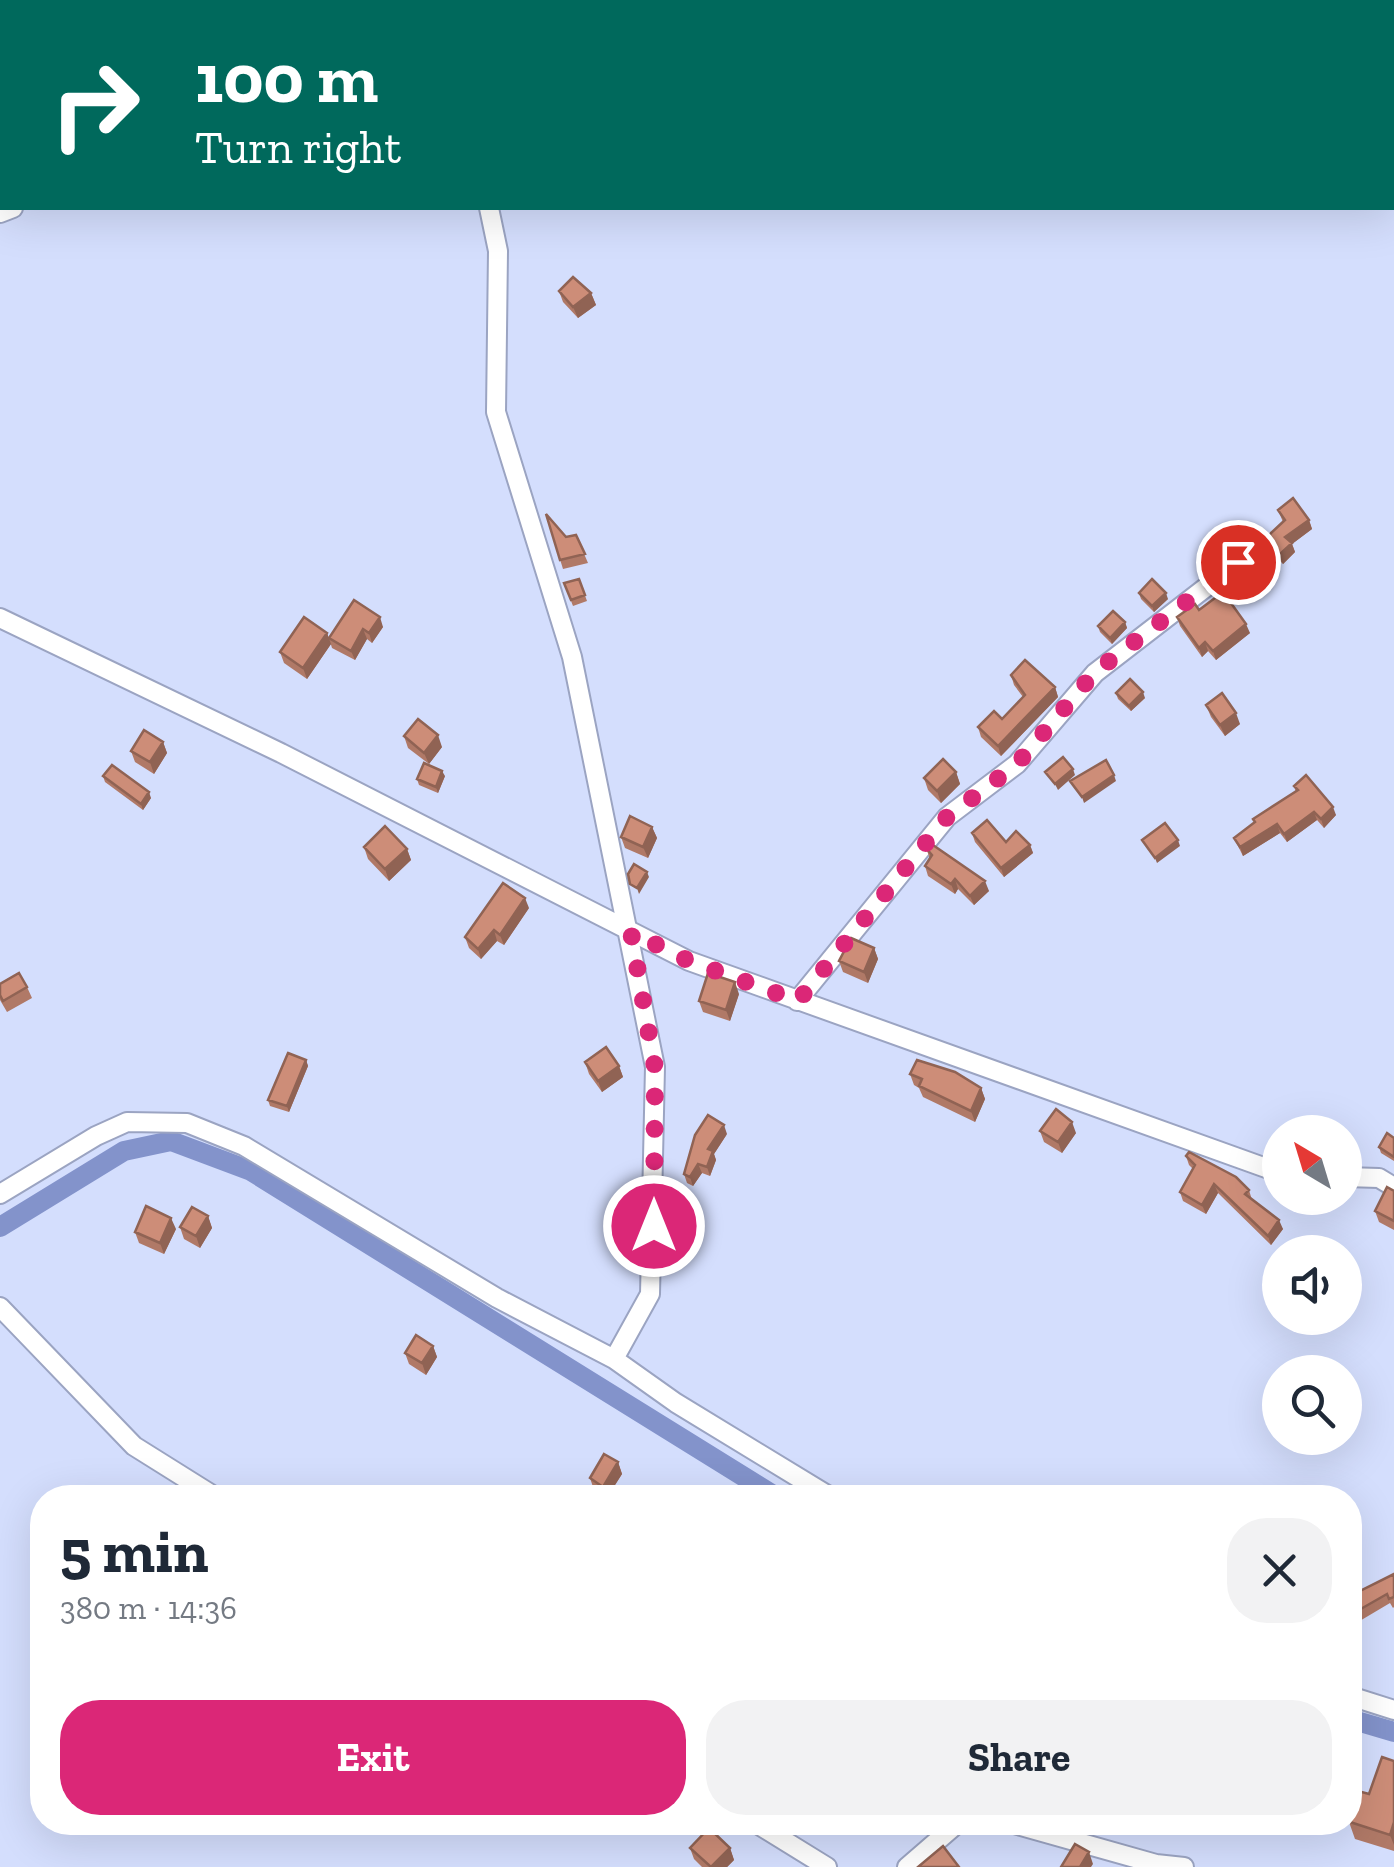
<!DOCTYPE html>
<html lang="en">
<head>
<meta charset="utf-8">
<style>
	:root { --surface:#fff; --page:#f2f2f3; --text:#1f2937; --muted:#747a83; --accent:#db2777 }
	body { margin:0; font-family:"Zilla Slab",serif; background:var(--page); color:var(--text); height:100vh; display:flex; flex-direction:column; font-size:38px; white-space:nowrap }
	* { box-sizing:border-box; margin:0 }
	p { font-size:32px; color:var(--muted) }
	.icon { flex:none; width:55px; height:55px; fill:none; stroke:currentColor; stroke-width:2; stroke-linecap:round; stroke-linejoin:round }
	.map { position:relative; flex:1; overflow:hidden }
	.details { position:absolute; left:30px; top:1485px; width:1332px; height:350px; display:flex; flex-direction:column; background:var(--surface); border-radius:40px; box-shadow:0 10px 40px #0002 }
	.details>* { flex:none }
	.top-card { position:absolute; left:0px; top:0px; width:1395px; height:210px; box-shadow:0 10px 40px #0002; background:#00695c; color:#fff; overflow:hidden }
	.needle { width:65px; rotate:322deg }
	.controls { position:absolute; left:1262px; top:1115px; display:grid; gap:20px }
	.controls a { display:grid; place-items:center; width:100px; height:100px; border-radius:50%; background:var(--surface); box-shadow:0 10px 40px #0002; font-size:50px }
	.pin { position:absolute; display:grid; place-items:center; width:85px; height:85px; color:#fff; margin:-42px; border:5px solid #fff; border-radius:50%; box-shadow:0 2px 10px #0007 }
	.me { position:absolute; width:110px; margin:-55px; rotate:0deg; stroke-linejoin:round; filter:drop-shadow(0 0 8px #0008) }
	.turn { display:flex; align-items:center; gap:35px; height:210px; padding:0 30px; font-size:45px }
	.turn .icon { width:130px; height:130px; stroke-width:2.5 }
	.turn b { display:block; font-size:70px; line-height:85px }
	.round { display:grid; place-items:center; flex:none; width:105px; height:105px; border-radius:40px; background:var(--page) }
	.head { display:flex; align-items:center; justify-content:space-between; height:170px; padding:0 30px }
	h1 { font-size:60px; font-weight:800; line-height:75px }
	.action { display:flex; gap:20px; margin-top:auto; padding:20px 30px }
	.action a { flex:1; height:115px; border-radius:40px; background:var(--accent); color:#fff; font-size:40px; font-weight:800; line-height:115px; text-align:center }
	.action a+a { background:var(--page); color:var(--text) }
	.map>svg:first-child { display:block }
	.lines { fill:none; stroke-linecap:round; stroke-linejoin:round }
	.canal { stroke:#8393cb; stroke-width:20 }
	.street-casing { stroke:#9ba4c2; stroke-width:22 }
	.street { stroke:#fff; stroke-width:18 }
	.wall { fill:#b07967 }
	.shaded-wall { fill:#906354 }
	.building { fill:#cd8d78; stroke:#906354; stroke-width:2.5 }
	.route { stroke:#db2777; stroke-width:18; stroke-dasharray:0 32.4 }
</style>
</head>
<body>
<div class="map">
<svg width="1394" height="1867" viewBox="0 0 1394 1867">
	<rect width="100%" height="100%" fill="#d4defd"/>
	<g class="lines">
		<path class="canal" d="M0 1227 124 1151 171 1141 251 1171 778 1498
			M1350 1719 1394 1732"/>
		<defs>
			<path id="street" d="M515 2 521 0
				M489 208 498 251 496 412 572 657 655 1067 650 1294 614 1359
				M0 213 13 208
				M0 618 281 753 689 961 1280 1173
				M797 1001 947 817 1017 764 1095 673 1262 544
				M1345 1177 1379 1178 1394 1187
				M0 1194 96 1136 127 1122 187 1123 244 1146 497 1298 614 1359 676 1403 832 1498
				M0 1307 134 1446 217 1498
				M1350 1696 1394 1710
				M754 1822 827 1867
				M1007 1822 1156 1864 1184 1867
				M907 1867 959 1822"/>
		</defs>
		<use href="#street" class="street-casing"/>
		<use href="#street" class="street"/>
	</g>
	<path class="wall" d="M559 291 591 293 596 305 578 318 563 302Z
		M1278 510 1309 520 1312 529 1292 544 1295 552 1283 564 1275 556 1270 560 1263 547 1283 522Z
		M546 514 566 537 576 535 588 563 563 569Z
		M579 579 587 601 573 606 564 583Z
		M1139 593 1168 599 1154 612 1141 599Z
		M354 600 383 627 372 643 367 639 355 660 332 648 329 638Z
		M1199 610 1250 633 1216 660 1208 651 1202 657 1180 626 1177 617Z
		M1125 622 1127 628 1112 644 1100 632 1098 626Z
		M327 633 331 644 307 679 284 663 280 652Z
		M1011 675 1055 687 1058 697 1001 756 981 737 978 727 1002 719 1023 697 1014 685Z
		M1116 693 1145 698 1131 711 1118 699Z
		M1206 705 1240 724 1225 736 1211 717Z
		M404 736 442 747 429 764 408 748Z
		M163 742 167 753 154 774 135 762 131 751Z
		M956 772 960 784 941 803 928 790 924 778Z
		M103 776 151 798 143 810 105 782Z
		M445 776 438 793 419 785 417 779Z
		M1294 786 1336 815 1324 828 1317 820 1287 842 1280 833 1243 856 1234 838 1296 792Z
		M652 827 657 838 648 858 625 848 621 837Z
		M972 833 1006 842 1030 845 1033 853 1004 877 975 842Z
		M364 847 407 849 411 860 389 881 368 859Z
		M926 848 989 891 974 905 958 889 955 894 928 876 925 866 930 859Z
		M529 908 504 945 497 941 481 959 469 948 465 937Z
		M874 948 878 959 868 983 843 972 839 961Z
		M0 984 27 987 32 998 7 1012 0 1000Z
		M739 994 730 1021 703 1012 699 1001Z
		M306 1060 308 1066 289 1112 270 1106 268 1100Z
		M585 1062 619 1066 623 1077 602 1092 589 1074Z
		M910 1074 981 1088 985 1099 975 1122 923 1097 919 1088 914 1085Z
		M1040 1131 1076 1133 1062 1153 1044 1142Z
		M727 1134 714 1154 716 1160 710 1176 702 1173 693 1186 687 1183 684 1174Z
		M1394 1138V1161L1381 1153 1379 1147Z
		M1186 1156 1249 1190 1252 1200 1283 1229 1271 1245 1218 1193 1206 1214 1183 1201 1180 1192 1193 1169 1189 1165Z
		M1394 1191V1230L1379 1222 1375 1211Z
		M208 1216 212 1228 200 1248 184 1239 180 1227Z
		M176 1229 164 1254 139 1243 135 1232Z
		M433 1346 437 1357 426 1375 409 1364 405 1353Z
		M618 1462 622 1474 606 1498 594 1490 590 1478Z
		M1394 1574V1607L1393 1608 1390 1603 1358 1622 1362 1631 1350 1640V1596Z
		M1394 1761V1851L1355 1839 1349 1822Z
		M690 1848H730L734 1860 727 1867H702L694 1859Z"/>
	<path class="shaded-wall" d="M591 293 596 305 578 318 573 307Z
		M1309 520 1312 529 1292 544 1295 552 1283 564 1279 555 1285 537Z
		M1242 537 1244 542 1230 553 1228 547Z
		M1272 547 1275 556 1270 560 1266 551Z
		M1166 593 1168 599 1154 612 1152 606Z
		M380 617 383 627 372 643 369 633Z
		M1125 622 1127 628 1112 644 1110 638Z
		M1246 624 1250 633 1216 660 1213 651Z
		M363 629 367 639 355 660 351 651Z
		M327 633 331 644 307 679 303 668Z
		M1205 642 1208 651 1202 657 1199 648Z
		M1055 687 1058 697 1001 756 998 746Z
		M1143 692 1145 698 1131 711 1129 706Z
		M1236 713 1240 724 1225 736 1220 725Z
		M438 735 442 747 429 764 424 753Z
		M163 742 167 753 154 774 150 762Z
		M1073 769 1075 775 1058 790 1055 784Z
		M442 771 445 776 438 793 436 787Z
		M956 772 960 784 941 803 937 791Z
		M1114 775 1116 781 1084 803 1082 797Z
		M149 792 151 798 143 810 141 804Z
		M1333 807 1336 815 1324 828 1321 819Z
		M1314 812 1317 820 1287 842 1284 834Z
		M1277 824 1280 833 1243 856 1240 847Z
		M652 827 657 838 648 858 643 847Z
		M1178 840 1180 846 1157 863 1155 858Z
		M1030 845 1033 853 1004 877 1001 868Z
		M407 849 411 860 389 881 385 869Z
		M647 872 649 877 639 894 637 888Z
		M955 879 958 889 955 894 951 884Z
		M985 881 989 891 974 905 970 896Z
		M525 898 529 908 504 945 500 935Z
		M494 930 497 941 481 959 478 949Z
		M874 948 878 959 868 983 864 972Z
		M735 982 739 994 730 1021 726 1010Z
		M306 1060 308 1066 289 1112 287 1106Z
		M619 1066 623 1077 602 1092 598 1081Z
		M981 1088 985 1099 975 1122 971 1111Z
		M1072 1122 1076 1133 1062 1153 1058 1142Z
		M724 1125 727 1134 714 1154 716 1160 710 1176 707 1167 708 1149Z
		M698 1164 702 1173 693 1186 690 1177Z
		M1214 1184 1218 1193 1206 1214 1202 1205Z
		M208 1216 212 1228 200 1248 196 1236Z
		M171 1218 176 1229 164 1254 160 1243Z
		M1279 1220 1283 1229 1271 1245 1268 1236Z
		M433 1346 437 1357 426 1375 422 1363Z
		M618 1462 622 1474 607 1498 603 1487Z
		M1359 1622 1362 1631 1350 1640V1629Z
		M1394 1822V1845L1390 1835Z
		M730 1848 734 1860 727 1867H711Z
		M1089 1852 1093 1864 1091 1867H1080Z"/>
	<path class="building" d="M573 277 591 293 573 307 559 291Z
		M1293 498 1309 520 1285 537 1292 543 1279 555 1272 547 1266 551 1263 547 1271 533 1285 520 1278 510Z
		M546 514 566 537 576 535 585 554 560 560Z
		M1233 527 1242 537 1228 547 1220 539Z
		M579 579 585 595 571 600 564 583Z
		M1152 579 1166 593 1152 606 1139 593Z
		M1223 592 1246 624 1213 651 1205 642 1199 648 1177 617 1195 604 1199 610Z
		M354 600 380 617 369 633 363 629 351 651 329 638Z
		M1113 611 1125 622 1110 638 1098 626Z
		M304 617 327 633 303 668 280 652Z
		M1025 660 1055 687 998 746 978 727 994 711 1002 719 1025 695 1011 675Z
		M1130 679 1143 692 1129 706 1116 693Z
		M1222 693 1236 713 1220 725 1206 705Z
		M418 719 438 735 424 753 404 736Z
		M144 730 163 742 150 762 131 751Z
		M1063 757 1073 769 1055 784 1045 772Z
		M943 759 956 772 937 791 924 778Z
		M1106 760 1114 775 1082 797 1070 781Z
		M424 763 442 771 436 787 417 779Z
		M112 765 149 792 141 804 103 776Z
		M1306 775 1333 807 1321 819 1314 812 1284 834 1277 824 1240 847 1234 838 1255 822 1253 819 1298 790 1294 786Z
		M630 816 652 827 643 847 621 837Z
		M987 820 1006 842 1016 831 1030 845 1001 868 972 833Z
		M1165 823 1178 840 1155 858 1142 840Z
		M385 826 407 849 385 869 364 847Z
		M930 843 985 881 970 896 955 879 951 884 925 866 932 855 926 848Z
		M634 864 647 872 637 888 630 884 628 874Z
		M503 883 525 898 500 935 494 930 478 949 465 937Z
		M851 938 874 948 864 972 839 961Z
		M19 973 27 987 3 1001 0 995V984Z
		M708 973 735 982 726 1010 699 1001Z
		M606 1047 619 1066 598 1081 585 1062Z
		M288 1053 306 1060 287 1106 268 1100Z
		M917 1060 955 1072 981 1088 971 1111 919 1086 922 1079 910 1074Z
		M1056 1109 1072 1122 1058 1142 1040 1131Z
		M708 1115 724 1125 708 1149 713 1151 707 1167 698 1164 690 1177 684 1174 695 1135Z
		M1387 1133 1394 1138V1157L1379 1147Z
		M1189 1152 1236 1177 1249 1190 1245 1194 1279 1220 1268 1236 1214 1184 1202 1205 1180 1192 1195 1165 1186 1156Z
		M1387 1187 1394 1191V1221L1375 1211Z
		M146 1206 171 1218 160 1243 135 1232Z
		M192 1207 208 1216 196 1236 180 1227Z
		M416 1335 433 1346 422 1363 405 1353Z
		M604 1454 618 1462 603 1487 590 1478Z
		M1394 1574V1597L1389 1599 1387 1594 1352 1614 1359 1622 1350 1629V1596Z
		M1382 1757 1394 1761V1822L1390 1835 1350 1822V1817L1358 1791 1369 1794Z
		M709 1828 730 1848 711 1867 690 1848Z
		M1075 1844 1089 1852 1080 1867H1061Z
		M943 1846 959 1867H918Z"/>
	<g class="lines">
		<path class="route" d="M654 1226 655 1068 631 932 689 961 798 1001 946 818 1017 764 1095 672 1238 562"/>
	</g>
</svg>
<div class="controls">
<a><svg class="needle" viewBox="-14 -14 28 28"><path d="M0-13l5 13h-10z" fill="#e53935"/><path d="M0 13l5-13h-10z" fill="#747a83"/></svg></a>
<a><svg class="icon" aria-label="sound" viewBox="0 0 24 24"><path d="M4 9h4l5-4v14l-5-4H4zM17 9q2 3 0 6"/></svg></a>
<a><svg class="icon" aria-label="search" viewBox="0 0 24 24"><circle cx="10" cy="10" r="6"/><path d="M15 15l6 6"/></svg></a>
</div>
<div class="pin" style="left:1238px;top:562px;background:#d93025"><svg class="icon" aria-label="arrive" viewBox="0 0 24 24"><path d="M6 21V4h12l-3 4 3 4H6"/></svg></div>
<svg class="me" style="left:654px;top:1226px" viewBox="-20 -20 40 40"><circle r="17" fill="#db2777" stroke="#fff" stroke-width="3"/><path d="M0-11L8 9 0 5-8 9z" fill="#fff"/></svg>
<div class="top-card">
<div class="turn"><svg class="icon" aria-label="right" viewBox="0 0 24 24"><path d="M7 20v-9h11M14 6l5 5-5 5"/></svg><div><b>100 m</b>Turn right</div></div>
</div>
<section class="details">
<div class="head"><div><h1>5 min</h1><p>380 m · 14:36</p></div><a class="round"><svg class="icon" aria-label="close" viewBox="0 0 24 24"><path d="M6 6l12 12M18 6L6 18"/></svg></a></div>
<div class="action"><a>Exit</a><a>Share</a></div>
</section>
</div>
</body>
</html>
